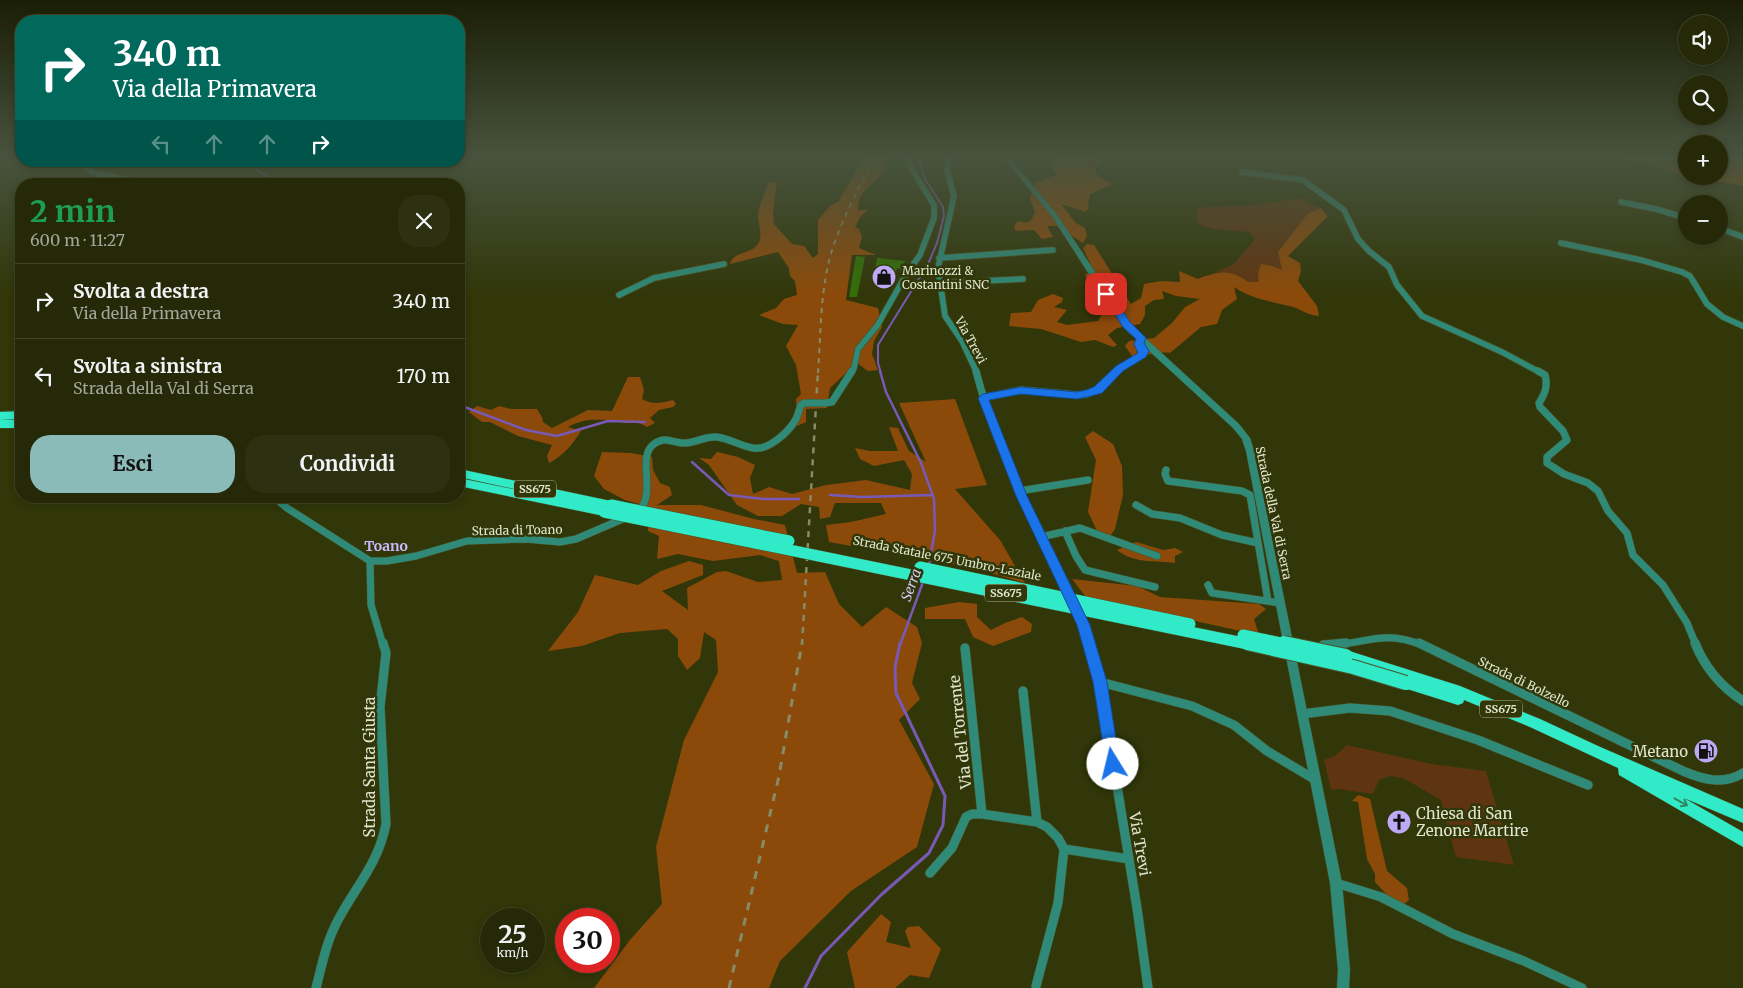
<!DOCTYPE html>
<html lang="it">
<head>
<meta charset="utf-8">
<style>
	:root { --surface:#252907; --page:#2d3111; --text:#f1f3f6; --muted:#a3a69b; --line:#424528; --accent:#8bbbb9 }
	body { margin:0; font-family:Merriweather,serif; background:var(--page); color:var(--text); height:100vh; display:flex; flex-direction:column; font-size:19px; white-space:nowrap }
	* { box-sizing:border-box; margin:0 }
	p { font-size:16px; color:var(--muted) }
	.icon { flex:none; width:28px; height:28px; fill:none; stroke:currentColor; stroke-width:2; stroke-linecap:round; stroke-linejoin:round }
	.map { position:relative; flex:1; overflow:hidden }
	.details { position:absolute; left:15px; top:178px; width:450px; height:325px; display:flex; flex-direction:column; background:var(--surface); border-radius:20px; box-shadow:0 2px 8px #0003,0 0 0 1px var(--line) }
	.details>* { flex:none }
	.banner { position:absolute; left:15px; top:15px; width:450px; height:152px; border-radius:20px; box-shadow:0 2px 8px #0003,0 0 0 1px var(--line); background:#00695c; color:#fff; overflow:hidden }
	.controls { position:absolute; left:1678px; top:15px; display:grid; gap:10px }
	.controls a { display:grid; place-items:center; width:50px; height:50px; border-radius:50%; background:var(--surface); box-shadow:0 2px 8px #0003,0 0 0 1px var(--line); font-size:25px }
	.speed { position:absolute; left:480px; top:908px; display:flex; gap:10px; font-size:25px; font-weight:700; text-align:center }
	.speed>* { display:grid; place-content:center; width:65px; height:65px; border-radius:50%; background:var(--surface); box-shadow:0 2px 8px #0003,0 0 0 1px var(--line); line-height:1 }
	.speed small { font-size:12px; font-weight:400 }
	.speed .limit { border:8px solid #d22; background:#fff; color:#111 }
	.pin { position:absolute; display:grid; place-items:center; width:42px; height:42px; color:#fff; margin:-21px; border-radius:10px; box-shadow:0 2px 8px #0006 }
	.me { position:absolute; width:55px; margin:-28px; rotate:351deg; stroke-linejoin:round; filter:drop-shadow(0 0 4px #0008) }
	.turn { display:flex; align-items:center; gap:18px; height:105px; padding:0 15px; font-size:22px }
	.turn .icon { width:65px; height:65px; stroke-width:2.5 }
	.turn b { display:block; font-size:35px; line-height:42px }
	.lanes { display:flex; align-items:center; height:48px; padding:0 15px; background:#0003; justify-content:center; gap:25px; direction:ltr }
	.lanes .off { opacity:.35 }
	.round { display:grid; place-items:center; flex:none; width:52px; height:52px; border-radius:20px; background:var(--page) }
	.headline { display:flex; align-items:center; justify-content:space-between; height:85px; padding:0 15px }
	h1 { font-size:30px; font-weight:700; line-height:38px; color:#1e9e55 }
	.primary-button { display:flex; gap:10px; margin-top:auto; padding:10px 15px }
	.primary-button a { flex:1; height:58px; border-radius:20px; background:var(--accent); color:#111; font-size:20px; font-weight:700; line-height:58px; text-align:center }
	.primary-button a+a { background:var(--page); color:var(--text) }
	ul { padding:0; list-style:none }
	li { display:flex; align-items:center; gap:15px; height:75px; padding:0 15px; border-top:1px solid var(--line) }
	li div { flex:1 }
	li b { display:block; font-size:19px }
	li em { font-style:normal }
	.map>svg:first-child { display:block }
	.green { fill:#5f3511 }
	.forest { fill:#8c4a0a }
	.lines { fill:none; stroke-linecap:round; stroke-linejoin:round }
	.stream-far2 { stroke:#785ab6; stroke-width:2 }
	.stream-far1 { stroke:#785ab6; stroke-width:2.5 }
	.stream { stroke:#785ab6; stroke-width:3 }
	.building { fill:#336e07 }
	.minor-far2-casing { stroke:#4d5328; stroke-width:7 }
	.minor-far1-casing { stroke:#4d5328; stroke-width:8 }
	.minor-casing { stroke:#4d5328; stroke-width:10 }
	.tertiary-casing { stroke:#4d5328; stroke-width:1 }
	.trunk-casing { stroke:#4d5328; stroke-width:1 }
	.minor-far2 { stroke:#2f8a77; stroke-width:5.5 }
	.minor-far1 { stroke:#2f8a77; stroke-width:7 }
	.minor { stroke:#2f8a77; stroke-width:9 }
	.tertiary { fill:#2f8a77; fill-rule:evenodd }
	.trunk { fill:#30eac8; fill-rule:evenodd }
	.rail-far2 { stroke:#868b68; stroke-width:2; stroke-dasharray:5 5; stroke-linecap:butt }
	.rail-far1 { stroke:#868b68; stroke-width:2.5; stroke-dasharray:6 6; stroke-linecap:butt }
	.rail { stroke:#868b68; stroke-width:3; stroke-dasharray:8 8; stroke-linecap:butt }
	.minor-bridge-casing { stroke:#4d5328; stroke-width:8; stroke-linecap:butt }
	.trunk-bridge-far1-casing { stroke:#4d5328; stroke-width:12; stroke-linecap:butt }
	.trunk-bridge-casing { stroke:#4d5328; stroke-width:16; stroke-linecap:butt }
	.minor-bridge { stroke:#2f8a77; stroke-width:7 }
	.trunk-bridge-far1 { stroke:#30eac8; stroke-width:11 }
	.trunk-bridge { stroke:#30eac8; stroke-width:14 }
	.oneway { stroke:#31885f }
	.route { fill:#1a73e8; stroke:#114b97 }
	.labels { text-anchor:middle; dominant-baseline:central; stroke-width:5; stroke-linejoin:round; paint-order:stroke }
	.shield { fill:#313709; stroke:#acb192; stroke-width:1 }
	.shield-label { font-size:11px; font-weight:bold; fill:#e0e5cd }
	.poi-label { font-size:12px; fill:#e0e5cd; stroke:#313709; text-anchor:start }
	.street-label { font-size:12px; fill:#e0e5cd; stroke:#313709 }
	.neighbourhood-label { font-size:14px; font-weight:bold; fill:#cab7fe; stroke:#313709 }
	.water-label { font-size:14px; font-style:italic; fill:#d3c7f7; stroke:#313709 }
	.near-street-label { font-size:15px; fill:#e0e5cd; stroke:#313709 }
	.near-poi-label { font-size:15px; fill:#e0e5cd; stroke:#313709; text-anchor:end }
</style>
</head>
<body>
<div class="map">
<svg width="1743" height="988" viewBox="0 0 1743 988">
	<rect width="100%" height="100%" fill="#313709"/>
	<path class="green" d="M1300 198 1321 208 1308 213 1278 252 1282 270 1259 282H1248L1238 275 1216 272 1234 264 1255 239 1249 232 1214 229 1198 224 1197 210 1205 207 1246 206Z
		M1347 745 1432 764 1486 771 1514 865 1456 857 1441 800 1403 778 1390 776 1379 780 1373 794 1338 789 1331 790 1324 760 1335 756Z"/>
	<path class="forest" d="M864 157H890C887 162 886 167 883 172 873 188 859 187 858 210H868L860 217 855 227 859 229 862 237 859 248 876 255H852L846 300 878 308 882 327 874 341 872 354 878 370 868 371 857 363 830 388 827 408 806 409V422L797 426 796 399 801 394 796 365 786 346 798 325 783 324 759 315 776 308 784 299 797 295 795 281 790 276 789 268 778 252 730 264C734 249 756 256 760 239 762 232 758 223 758 216 759 204 765 193 769 182H777L773 214 774 224 792 244 804 246 813 258 818 254V220L831 205 838 202Z
		M1059 157H1099L1100 163 1094 169 1099 177 1113 184 1090 194 1088 204 1089 208 1085 212 1061 204 1076 223 1085 228 1087 236 1083 243 1057 226H1047L1053 237 1042 239 1034 230 1016 231 1014 226 1018 221 1027 223 1032 219 1035 212 1030 199 1036 182 1059 174 1053 171V163Z
		M1613 157H1686V176H1719V157H1743V186L1730 183 1691 180 1654 164Z
		M1321 208 1328 216 1288 256 1300 263 1301 271 1298 281 1317 306 1319 316C1305 315 1301 308 1289 306 1269 301 1252 299 1234 287L1237 299 1222 310 1217 324 1201 327 1170 353C1156 351 1147 357 1132 356L1125 346 1129 341 1154 338 1172 323 1185 307 1200 299 1176 296 1162 291 1164 299 1154 300 1145 306V315L1140 324 1117 328 1108 335 1117 345 1113 347 1095 340 1081 342 1041 329 1009 326 1011 313 1031 312 1038 300 1053 294 1063 298 1062 302 1054 307 1067 310 1057 322 1067 325 1098 321 1104 311 1096 299 1085 275 1093 269 1083 248 1087 244 1094 245 1131 304 1141 298 1144 284 1161 281 1180 282 1179 271 1198 279C1218 271 1231 269 1248 282H1259L1258 274 1261 264 1272 266 1282 270 1278 252 1308 213Z
		M628 377H640L644 390 642 399C652 405 662 403 673 400L676 404 673 407 659 410 650 418 655 423 647 427C641 422 635 423 628 423 605 421 590 415 568 427L581 431C572 445 564 455 549 463L547 456 552 445 518 436 490 422H482L469 412 477 406 491 410 499 406 511 409H537L542 417 543 422 552 428 588 410 612 411Z
		M955 399 987 485 955 489 1000 540 1025 583 970 567 829 542 826 525 851 522 886 514 881 503H835L830 517 820 519 819 507 801 504 782 516H758L737 505 709 465 699 458 711 459 717 452 738 457 755 465 750 478 753 494 769 487 792 494 826 485 866 480 910 490 912 474 904 460 874 466 860 459 855 448 870 451H898L889 427 898 428 909 451 926 462 899 403Z
		M1093 431 1113 444 1122 466 1123 495 1115 529 1107 541 1100 537 1088 512 1096 460 1085 437Z
		M602 452 631 453 652 457 653 470 660 483 670 487 672 495 657 505H701L754 519 785 525 797 573 825 572 839 604 862 627 886 607 917 627 922 643 912 683 920 699 899 720 934 784 917 847 851 891 780 961 769 988H594L630 940 662 904 656 847 684 740 718 672 716 640 704 632 700 658 687 670 678 656V639L667 629 620 633 582 646 548 651 578 612 595 575 638 585 661 571 689 561 703 565V575L662 591 688 610 687 588 717 572 726 571 758 582 782 580 779 561 760 555 713 561 678 554 657 559 659 536 648 531 649 507 625 500 604 489 594 476Z
		M1136 542 1163 550 1175 548 1183 552 1175 556V563C1155 560 1134 564 1117 550Z
		M1072 579 1137 586 1160 597 1259 604 1266 609 1254 619 1259 635 1086 597Z
		M959 602 977 604V617L991 630 1005 623 1022 617 1032 624 1031 632 993 646 973 637 965 619H925V608Z
		M1358 795 1370 799 1387 871 1407 888 1409 900 1403 905 1387 895 1375 882V874L1367 859 1358 802 1352 801Z
		M881 914 891 922 886 942 911 948 905 931 908 927 919 926 941 949 929 978 910 975 895 988H855L847 952Z"/>
	<g class="lines">
		<path class="stream-far2" d="M255 161 257 170 281 184
			M881 373 878 363V345L928 264 937 243 944 216 943 207 925 179 918 157"/>
		<path class="stream-far1" d="M880 371 886 392 921 463 934 499 935 530 929 565
			M459 405 526 430 557 436 608 421 645 422
			M692 462 729 495 763 499H799
			M830 495 862 497 932 495
			M900 645 923 582"/>
		<path class="stream" d="M805 988 821 956 881 895 929 853 943 825 945 796 896 693 895 668 900 643"/>
	</g>
	<path class="building" d="M856 256 865 257 857 297H849Z
		M877 258 905 261 902 269 897 268 893 283 873 282Z"/>
	<g class="lines">
		<defs>
			<path id="minor-far2" d="M949 157 947 170 954 196 938 268 945 316 962 341 977 373
				M74 161 94 173 133 181 137 184
				M1242 172 1303 180 1344 210 1358 239 1369 251 1389 267 1397 285 1422 316 1502 352 1541 373
				M1621 202 1656 209 1686 218
				M1719 228 1743 237
				M1561 243 1641 260 1682 272 1690 276 1707 304 1723 317 1743 326
				M939 258 1053 250
				M939 283 1023 279
				M619 295 654 278 724 264
				M851 373 854 368 858 349 877 326 907 273 920 255 934 218V205L911 168 909 157
				M1115 373 1119 368 1143 355 1144 351 1139 344 1142 338"/>
			<path id="minor-far1" d="M976 371C999 460 1044 543 1083 625L1089 645
				M1538 371 1545 375C1548 386 1545 394 1539 403L1540 407 1563 431 1567 440 1547 457V463L1564 474 1588 483 1598 491 1608 511 1627 533 1633 555 1663 585 1687 623 1696 645
				M983 398 1021 390 1077 395 1087 394 1098 390 1116 371
				M825 403 832 402 852 371
				M1166 470 1165 474 1168 481 1242 491 1250 495 1268 601
				M1019 491 1088 480
				M273 496 287 508 370 561
				M1136 505 1152 514 1180 518 1222 535 1258 543
				M639 512C657 490 636 457 654 444 664 436 671 442 683 443 694 444 704 436 716 437 729 438 740 446 753 448 768 451 789 432 796 419 798 415 799 410 801 405L805 403
				M1065 531 1076 556 1085 570 1155 587
				M1041 537 1080 528 1157 556
				M370 561H387L416 556 467 541 526 539 560 542 576 539 625 518
				M370 561 371 605 383 645
				M1208 585 1212 593 1280 603
				M1337 645C1372 641 1386 631 1422 645"/>
			<path id="minor" d="M1088 643 1100 682 1137 908 1148 988
				M1419 643 1683 771C1704 780 1723 785 1743 773
				M1695 643C1705 668 1720 686 1743 701
				M1323 645 1346 643
				M965 648 982 814 1037 822 1047 827 1058 838 1064 849 1058 903 1036 986
				M1100 682 1192 706 1234 725 1267 751 1314 779
				M1023 691 1037 822
				M1302 714 1350 708 1390 711 1478 740 1588 785
				M1064 849 1129 859
				M930 873 952 848 966 817 972 814H982
				M1336 883 1381 897 1453 934 1524 961 1582 988
				M316 988C322 965 326 943 337 922 355 887 378 865 386 824L380 707 386 653 383 643"/>
			<path id="tertiary" d="M1003 157H1009L1056 213 1129 323 1239 424 1250 438 1254 451 1342 883 1350 970 1349 988H1337L1338 970 1330 883 1246 451 1242 439 1233 428 1123 327 1051 215Z"/>
			<path id="trunk" d="M21 411V419L0 420V412Z
				M0 420H21V428H0Z
				M459 469 611 501 615 502 617 505 615 508 607 509 610 512 608 515 604 516 459 486V478L552 497 459 477Z
				M1346 650 1460 686 1540 719 1598 746 1743 809V823L1684 798 1743 832V847L1619 775 1618 768 1530 727 1464 700 1463 703 1458 705 1401 687 1399 683 1401 679 1341 660 1340 656 1341 652Z"/>
		</defs>
		<use href="#minor-far2" class="minor-far2-casing"/>
		<use href="#minor-far1" class="minor-far1-casing"/>
		<use href="#minor" class="minor-casing"/>
		<use href="#tertiary" class="tertiary-casing"/>
		<use href="#trunk" class="trunk-casing"/>
		<use href="#minor-far2" class="minor-far2"/>
		<use href="#minor-far1" class="minor-far1"/>
		<use href="#minor" class="minor"/>
		<use href="#tertiary" class="tertiary"/>
		<use href="#trunk" class="trunk"/>
		<path class="rail-far2" d="M818 373C821 331 820 287 833 247 844 216 859 186 875 157"/>
		<path class="rail-far1" d="M802 645 818 371"/>
		<path class="rail" d="M729 988 779 776 802 643"/>
		<defs>
			<path id="minor-bridge" d="M805 403H825"/>
			<path id="trunk-bridge-far1" d="M611 505 789 541
				M604 512 1253 645
				M920 567 1190 624
				M1243 635 1290 645"/>
			<path id="trunk-bridge" d="M1247 643 1353 667 1406 683
				M1284 643 1346 656"/>
		</defs>
		<use href="#minor-bridge" class="minor-bridge-casing"/>
		<use href="#trunk-bridge-far1" class="trunk-bridge-far1-casing"/>
		<use href="#trunk-bridge" class="trunk-bridge-casing"/>
		<use href="#minor-bridge" class="minor-bridge"/>
		<use href="#trunk-bridge-far1" class="trunk-bridge-far1"/>
		<use href="#trunk-bridge" class="trunk-bridge"/>
	</g>
	<defs><path id="oneway-shaft" d="M-6 0H5M1.5-3L5.5 0L1.5 3" fill="none" stroke-width="1.6" stroke-linecap="round" stroke-linejoin="round" transform="scale(1.25)"/></defs>
	<use class="oneway" href="#oneway-shaft" transform="translate(1681 802) rotate(29)"/>
	<linearGradient id="sky" x2="0" y2="1"><stop stop-color="#1b1e05"/><stop offset="0.53" stop-color="#48533e"/><stop offset="1" stop-color="#48533e" stop-opacity="0"/></linearGradient>
	<rect width="1743" height="295" fill="url(#sky)"/>
	<path class="route" d="M1106 291 1110 292 1130 322 1146 338 1144 343 1149 351 1146 357 1123 371 1102 393 1091 396 1077 399 1021 394 989 400 1027 496 1090 625 1107 682 1120 764 1118 769 1113 771 1108 769 1106 764 1093 682 1077 625 1016 496 978 398 983 394 1021 387 1077 392 1086 390 1094 387 1116 366 1138 353 1134 344 1136 339 1123 327 1102 294Z"/>
	<defs>
		<symbol id="shop-disc" viewBox="-11 -11 22 22"><circle r="9.5" fill="#bea9f5" stroke="#313709"/><path d="M-5-2.5h2.3a2.7 3.5 0 0 1 5.4 0H5L5.5 6h-11ZM-1.5-2.5h3a1.5 2.3 0 0 0-3 0Z" fill="#111"/></symbol>
		<symbol id="fuel-disc" viewBox="-11 -11 22 22"><circle r="9.5" fill="#bea9f5" stroke="#313709"/><path d="M-5.5-6h7V0h2V4h1.3V-2.5L3-4.5l.8-.8L6-3V5H2.5V1h-1V6h-7ZM-4.2-4.7v3.2H.2V-4.7Z" fill="#111"/></symbol>
		<symbol id="church-disc" viewBox="-11 -11 22 22"><circle r="9.5" fill="#bea9f5" stroke="#313709"/><path d="M-1.2-6h2.4v3.5h3.3v2.4h-3.3V6h-2.4V-.1h-3.3v-2.4h3.3Z" fill="#111"/></symbol>
	</defs>
	<g fill-rule="evenodd">
		<use href="#shop-disc" x="870" y="263" width="28" height="28"/>
		<use href="#fuel-disc" x="1692" y="737" width="28" height="28"/>
		<use href="#church-disc" x="1385" y="808" width="28" height="28"/>
	</g>
	<g class="labels">
		<g class="shield">
			<rect x="514" y="480.5" width="42" height="17" rx="4"/>
			<rect x="985" y="584.5" width="42" height="17" rx="4"/>
			<rect x="1480" y="700.5" width="42" height="17" rx="4"/>
		</g>
		<g class="shield-label">
			<text x="535" y="489">SS675</text>
			<text x="1006" y="593">SS675</text>
			<text x="1501" y="709">SS675</text>
		</g>
		<g class="poi-label">
			<text x="902" y="270">Marinozzi &amp;<tspan x="902" dy="14">Costantini SNC</tspan></text>
		</g>
		<g class="street-label">
			<text transform="translate(971 340) rotate(61)">Via Trevi</text>
			<text transform="translate(1274 513) rotate(78)">Strada della Val di Serra</text>
			<text transform="translate(517 530) rotate(-1)">Strada di Toano</text>
			<text transform="translate(947 558) rotate(11)">Strada Statale 675 Umbro-Laziale</text>
			<text transform="translate(1524 682) rotate(26)">Strada di Bolzello</text>
		</g>
		<g class="neighbourhood-label">
			<text x="386" y="546">Toano</text>
		</g>
		<g class="water-label">
			<text transform="translate(911 585) rotate(-70)">Serra</text>
		</g>
		<g class="near-street-label">
			<text transform="translate(960 732) rotate(-96)">Via del Torrente</text>
			<text transform="translate(369 767) rotate(-90)">Strada Santa Giusta</text>
			<text transform="translate(1140 844) rotate(80)">Via Trevi</text>
		</g>
		<g class="near-poi-label">
			<text x="1688" y="751">Metano</text>
			<text x="1416" y="813" text-anchor="start">Chiesa di San<tspan x="1416" dy="17">Zenone Martire</tspan></text>
		</g>
	</g>
</svg>
<div class="controls">
<a><svg class="icon" aria-label="sound" viewBox="0 0 24 24"><path d="M4 9h4l5-4v14l-5-4H4zM17 9q2 3 0 6"/></svg></a>
<a><svg class="icon" aria-label="search" viewBox="0 0 24 24"><circle cx="10" cy="10" r="6"/><path d="M15 15l6 6"/></svg></a>
<a>+</a>
<a>−</a>
</div>
<div class="speed"><div>25<small>km/h</small></div><div class="limit">30</div></div>
<div class="pin" style="left:1106px;top:294px;background:#d93025"><svg class="icon" aria-label="arrive" viewBox="0 0 24 24"><path d="M6 21V4h12l-3 4 3 4H6"/></svg></div>
<svg class="me" style="left:1113px;top:764px" viewBox="-20 -20 40 40"><circle r="19" fill="#fff"/><path d="M0-13L10 11 0 6-10 11z" fill="#1a73e8"/></svg>
<div class="banner">
<div class="turn"><svg class="icon" aria-label="right" viewBox="0 0 24 24"><path d="M7 20v-9h11M14 6l5 5-5 5"/></svg><div><b>340 m</b>Via della Primavera</div></div>
<div class="lanes"><svg class="icon off" aria-label="left" viewBox="0 0 24 24"><path d="M17 20v-9H6M10 6l-5 5 5 5"/></svg><svg class="icon off" aria-label="ahead" viewBox="0 0 24 24"><path d="M12 20V5M6 11l6-6 6 6"/></svg><svg class="icon off" aria-label="ahead" viewBox="0 0 24 24"><path d="M12 20V5M6 11l6-6 6 6"/></svg><svg class="icon" aria-label="right" viewBox="0 0 24 24"><path d="M7 20v-9h11M14 6l5 5-5 5"/></svg></div>
</div>
<section class="details">
<div class="headline"><div><h1>2 min</h1><p>600 m · 11:27</p></div><a class="round"><svg class="icon" aria-label="close" viewBox="0 0 24 24"><path d="M6 6l12 12M18 6L6 18"/></svg></a></div>
<ul>
<li><svg class="icon" aria-label="right" viewBox="0 0 24 24"><path d="M7 20v-9h11M14 6l5 5-5 5"/></svg><div><b>Svolta a destra</b><p>Via della Primavera</p></div><em>340 m</em></li>
<li><svg class="icon" aria-label="left" viewBox="0 0 24 24"><path d="M17 20v-9H6M10 6l-5 5 5 5"/></svg><div><b>Svolta a sinistra</b><p>Strada della Val di Serra</p></div><em>170 m</em></li>
</ul>
<div class="primary-button"><a>Esci</a><a>Condividi</a></div>
</section>
</div>
</body>
</html>
